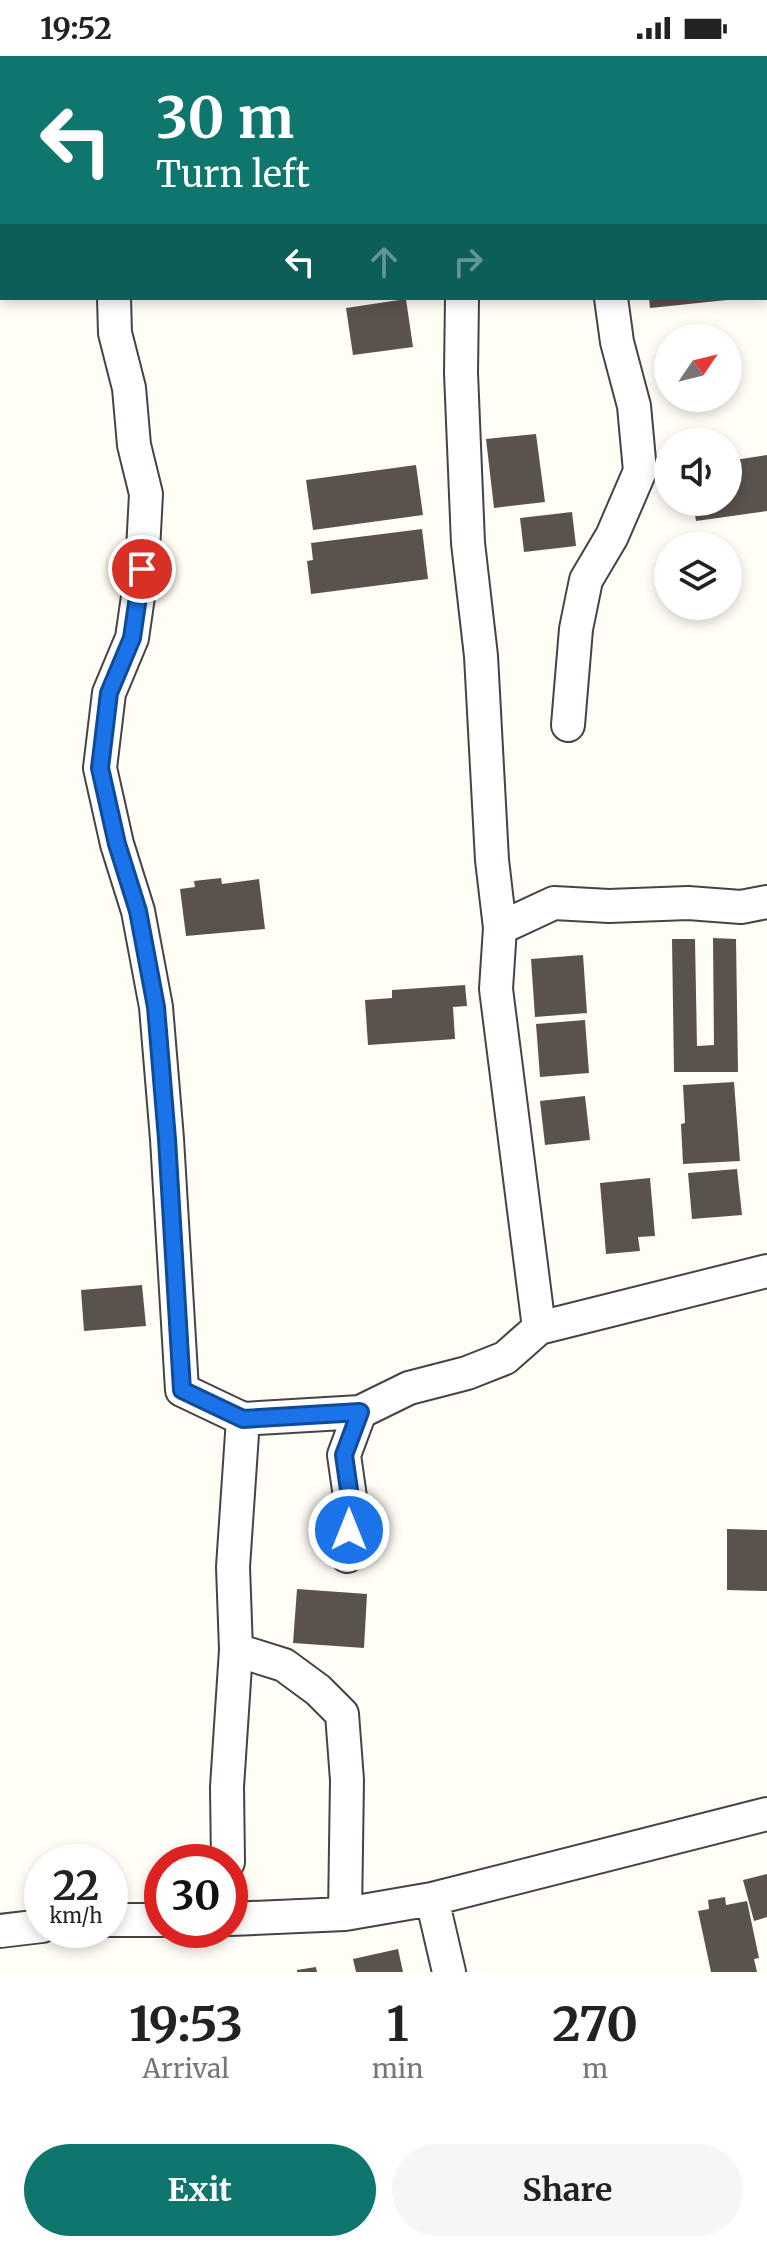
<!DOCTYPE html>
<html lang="en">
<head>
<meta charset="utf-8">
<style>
	:root { --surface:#fff; --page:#f6f6f6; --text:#222; --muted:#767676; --accent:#0f766e }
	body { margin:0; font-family:Merriweather,serif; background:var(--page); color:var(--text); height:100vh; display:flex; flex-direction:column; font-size:30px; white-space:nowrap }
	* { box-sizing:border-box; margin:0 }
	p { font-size:26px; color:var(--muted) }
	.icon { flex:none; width:44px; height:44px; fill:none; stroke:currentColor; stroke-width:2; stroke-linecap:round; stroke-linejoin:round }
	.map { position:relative; height:1916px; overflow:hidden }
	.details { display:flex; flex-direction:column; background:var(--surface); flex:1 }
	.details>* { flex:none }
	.guide { position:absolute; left:0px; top:0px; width:768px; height:244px; box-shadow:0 4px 12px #0003; background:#0f766e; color:#fff; overflow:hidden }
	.needle { width:52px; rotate:55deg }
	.tools { position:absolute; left:654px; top:268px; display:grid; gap:16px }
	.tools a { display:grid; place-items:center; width:88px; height:88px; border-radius:50%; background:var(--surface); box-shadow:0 4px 12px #0003; font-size:40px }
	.speed { position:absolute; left:24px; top:1788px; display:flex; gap:16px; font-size:40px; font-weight:700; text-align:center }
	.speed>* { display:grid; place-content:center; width:104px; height:104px; border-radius:50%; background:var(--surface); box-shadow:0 4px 12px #0003; line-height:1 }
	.speed small { font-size:20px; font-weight:400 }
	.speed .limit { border:12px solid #d22; background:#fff; color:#111 }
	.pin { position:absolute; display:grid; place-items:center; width:68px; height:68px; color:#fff; margin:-34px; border:4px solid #fff; border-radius:50%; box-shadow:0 2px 8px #0007 }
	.me { position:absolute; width:88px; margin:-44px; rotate:0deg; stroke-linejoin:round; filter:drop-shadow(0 0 6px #0008) }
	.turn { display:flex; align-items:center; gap:28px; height:168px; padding:0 24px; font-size:36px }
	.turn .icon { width:104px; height:104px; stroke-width:2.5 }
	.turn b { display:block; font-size:56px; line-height:68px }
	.lanes { display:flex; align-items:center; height:76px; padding:0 24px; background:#0003; justify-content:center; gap:40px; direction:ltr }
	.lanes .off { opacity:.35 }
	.eta { display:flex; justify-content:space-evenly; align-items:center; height:136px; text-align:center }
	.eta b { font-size:48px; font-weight:700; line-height:56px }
	.cta { display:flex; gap:16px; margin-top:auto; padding:16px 24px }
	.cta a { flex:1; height:92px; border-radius:48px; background:var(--accent); color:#fff; font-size:32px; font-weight:700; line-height:92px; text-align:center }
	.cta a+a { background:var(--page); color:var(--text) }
	.status { display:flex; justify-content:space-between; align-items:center; height:56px; padding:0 40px; background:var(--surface); direction:ltr }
	.status svg { height:22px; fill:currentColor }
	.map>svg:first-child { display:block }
	.building { fill:#5a524d }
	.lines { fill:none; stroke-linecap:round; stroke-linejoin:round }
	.minor-casing { stroke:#444; stroke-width:36 }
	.minor { stroke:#fff; stroke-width:32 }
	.route-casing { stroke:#114b97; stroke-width:20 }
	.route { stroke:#1a73e8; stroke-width:14 }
</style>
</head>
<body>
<div class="status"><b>19:52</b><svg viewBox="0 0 49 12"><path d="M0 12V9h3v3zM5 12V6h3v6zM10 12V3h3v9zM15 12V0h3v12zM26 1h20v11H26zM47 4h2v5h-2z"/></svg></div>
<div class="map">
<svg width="767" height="1916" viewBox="0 0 767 1916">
	<rect width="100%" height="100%" fill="#fffdf5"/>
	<path class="building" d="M649 242H727V244L650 252Z
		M406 243 413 291 353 299 346 252Z
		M536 378 545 446 494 452 486 383Z
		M767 399V455L696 465 693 446H728V405Z
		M416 409 423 459 313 474 306 424Z
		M572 456 576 490 524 496 520 462Z
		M422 473 428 523 311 538 307 505 313 504 311 487Z
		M221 822 222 828 259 823 265 873 186 880 180 833 195 831 194 825Z
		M713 882 736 883 738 1016H674L672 883H695L697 990 714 989Z
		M583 899 587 957 535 961 531 903Z
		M465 929 467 950 453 951 455 983 368 989 365 944 392 942V934Z
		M585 964 589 1017 540 1021 536 968Z
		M734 1026 740 1105 683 1108 681 1068 685 1067 683 1029Z
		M585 1040 590 1084 545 1089 540 1045Z
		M737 1113 742 1159 692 1163 688 1117Z
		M650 1122 655 1180 638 1181 640 1195 606 1198 600 1127Z
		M142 1229 146 1270 84 1275 81 1234Z
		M727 1473 767 1474V1535L727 1534Z
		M297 1533 367 1538 364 1592 293 1587Z
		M767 1818V1861L754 1865 743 1824Z
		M725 1841 726 1849 747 1845 759 1902 754 1903 757 1916H711L698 1855 709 1853 708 1844Z
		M398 1893 403 1916H356L353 1903Z
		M316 1911 317 1916H297V1914Z"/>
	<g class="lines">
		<defs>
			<path id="minor" d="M589 0V2
				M243 2V0
				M114 242 115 277 129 332 134 389 146 438 142 513 132 582 109 637 100 712 117 788 138 855 156 951 167 1083 182 1334 243 1363 360 1356 409 1332 467 1317 505 1302 539 1272 767 1215
				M462 242 461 317 468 487 481 600 492 804 500 872 496 933 539 1272
				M568 669 576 573 586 524 612 480 640 415 634 350 617 286 611 242
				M500 872 554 847 609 850 688 847 741 851 767 846
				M347 1500 351 1448 344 1399 360 1356
				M236 1594 284 1609 318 1634 342 1658 347 1724 345 1858
				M228 1806 227 1731 236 1594 233 1511 243 1363
				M432 1843 449 1916
				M230 1863 345 1858 432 1843 767 1758
				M110 1864H162
				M0 1875 42 1870"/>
		</defs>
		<use href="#minor" class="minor-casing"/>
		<use href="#minor" class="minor"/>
	</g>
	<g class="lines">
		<defs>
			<path id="route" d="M142 513 132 582 109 637 100 712 117 788 138 855 156 951 167 1083 182 1334 243 1363 360 1356 344 1399 351 1448 349 1474"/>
		</defs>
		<use href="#route" class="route-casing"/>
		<use href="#route" class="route"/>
	</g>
</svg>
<div class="tools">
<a><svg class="needle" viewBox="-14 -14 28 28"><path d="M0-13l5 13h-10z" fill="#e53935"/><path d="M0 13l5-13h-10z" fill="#767676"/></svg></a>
<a><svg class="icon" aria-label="sound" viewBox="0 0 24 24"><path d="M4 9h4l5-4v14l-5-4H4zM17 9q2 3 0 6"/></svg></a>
<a><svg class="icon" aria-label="layers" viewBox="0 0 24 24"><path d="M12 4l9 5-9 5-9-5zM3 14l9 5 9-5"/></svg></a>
</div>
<div class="speed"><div>22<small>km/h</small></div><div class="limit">30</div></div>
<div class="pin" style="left:142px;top:513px;background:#d93025"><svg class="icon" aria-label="arrive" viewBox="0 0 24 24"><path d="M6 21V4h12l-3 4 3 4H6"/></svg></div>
<svg class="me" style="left:349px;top:1474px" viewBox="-20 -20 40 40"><circle r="17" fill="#1a73e8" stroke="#fff" stroke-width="3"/><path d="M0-11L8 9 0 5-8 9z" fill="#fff"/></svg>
<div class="guide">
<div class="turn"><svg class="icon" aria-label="left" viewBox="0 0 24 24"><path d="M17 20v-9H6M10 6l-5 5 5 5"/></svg><div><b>30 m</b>Turn left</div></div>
<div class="lanes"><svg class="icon" aria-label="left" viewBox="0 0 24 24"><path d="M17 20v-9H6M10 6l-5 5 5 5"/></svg><svg class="icon off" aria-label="ahead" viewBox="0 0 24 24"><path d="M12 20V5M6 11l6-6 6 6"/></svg><svg class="icon off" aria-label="right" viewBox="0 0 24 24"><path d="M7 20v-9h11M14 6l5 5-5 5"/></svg></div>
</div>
</div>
<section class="details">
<div class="eta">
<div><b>19:53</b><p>Arrival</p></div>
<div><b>1</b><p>min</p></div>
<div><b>270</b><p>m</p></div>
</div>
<div class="cta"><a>Exit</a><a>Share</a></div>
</section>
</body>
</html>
